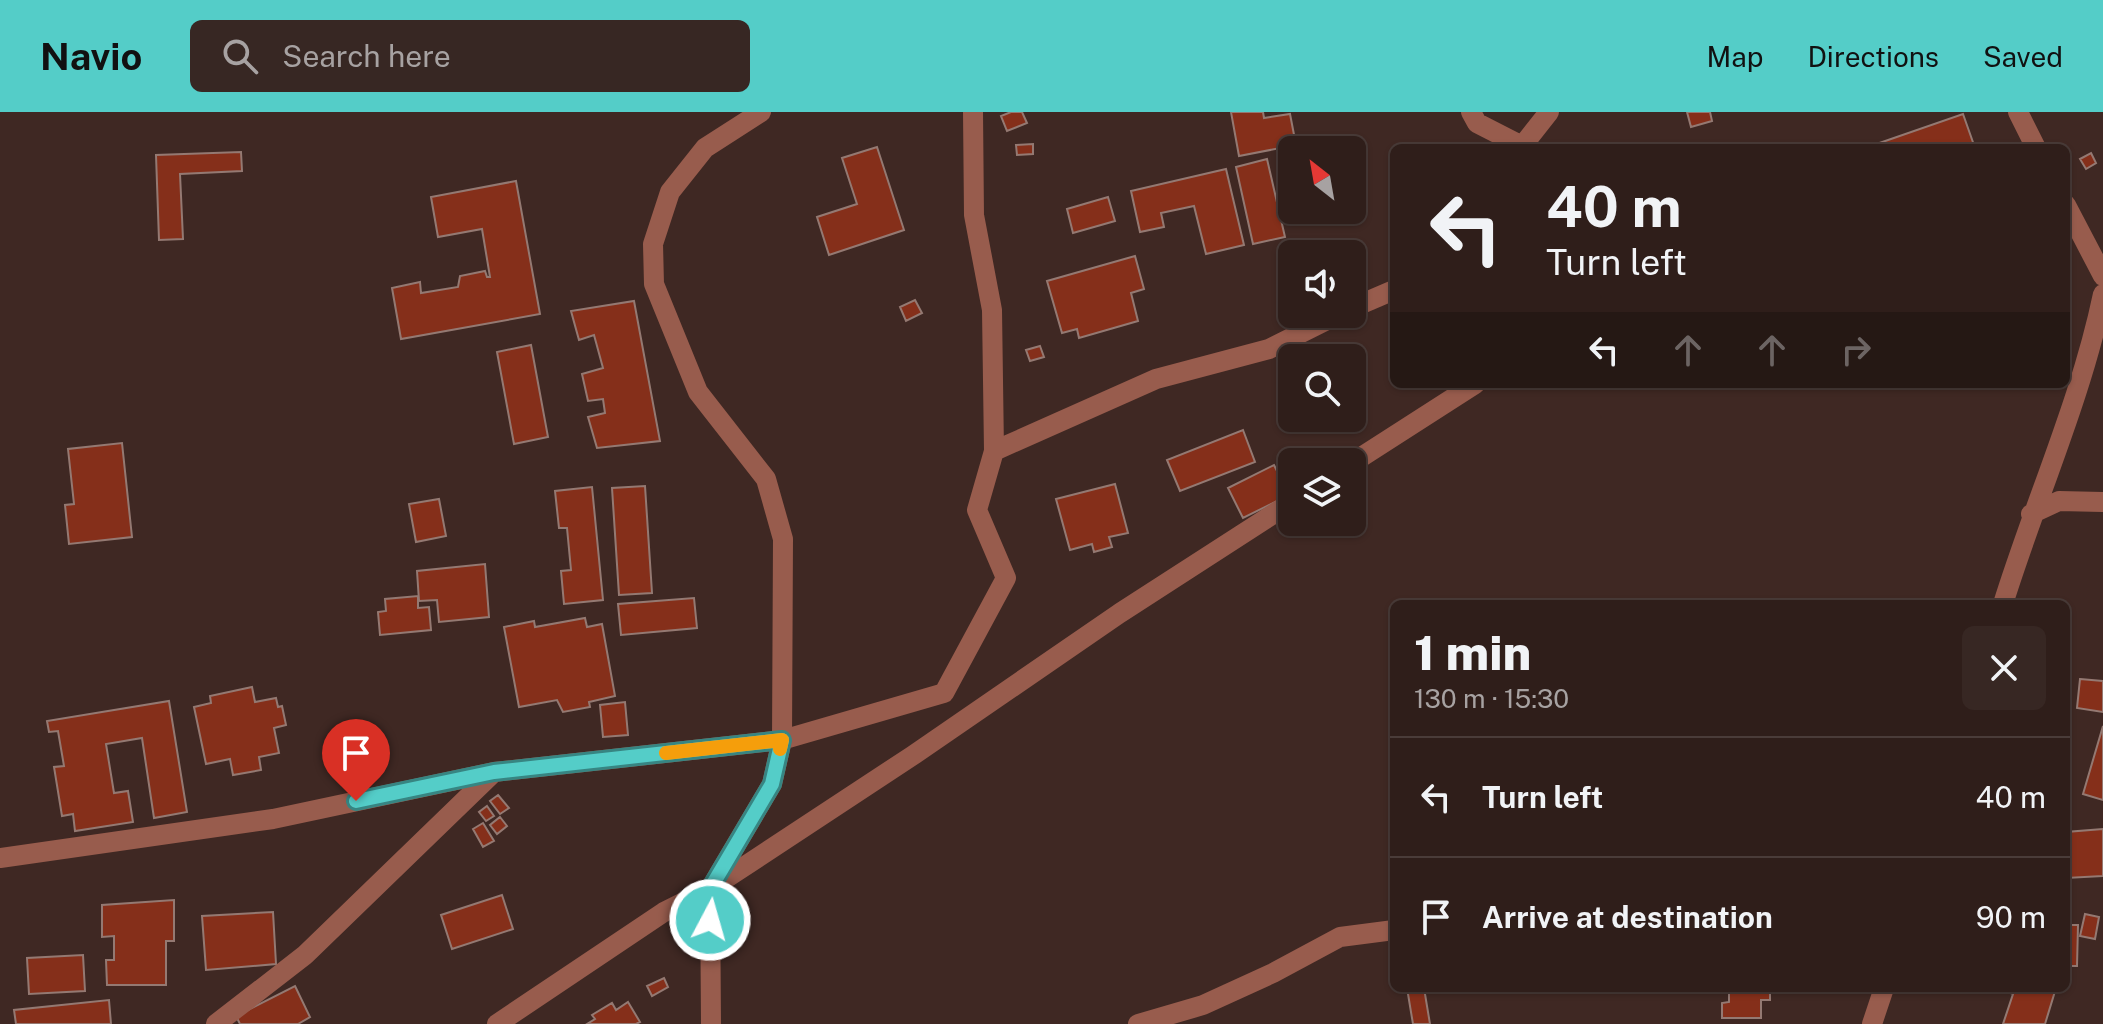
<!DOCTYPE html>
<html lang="en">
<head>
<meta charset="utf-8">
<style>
	:root { --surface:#2f1e1a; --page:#372723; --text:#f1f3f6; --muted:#a7a2a2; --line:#4a3c39; --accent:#54cdc8 }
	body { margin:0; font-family:"Public Sans",sans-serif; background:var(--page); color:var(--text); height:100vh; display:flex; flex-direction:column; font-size:30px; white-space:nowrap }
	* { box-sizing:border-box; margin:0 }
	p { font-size:26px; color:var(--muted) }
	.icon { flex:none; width:44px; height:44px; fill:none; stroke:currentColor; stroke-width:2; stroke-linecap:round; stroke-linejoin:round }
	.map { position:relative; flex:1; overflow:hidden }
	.panel { position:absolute; left:1390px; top:488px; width:680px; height:392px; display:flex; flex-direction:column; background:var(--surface); border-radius:12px; box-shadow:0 2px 6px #0004,0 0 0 2px var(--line) }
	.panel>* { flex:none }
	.banner { position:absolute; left:1390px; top:32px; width:680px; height:244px; border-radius:12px; box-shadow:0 2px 6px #0004,0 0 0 2px var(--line); background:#2f1e1a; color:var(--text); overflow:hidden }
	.needle { width:52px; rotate:329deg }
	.tools { position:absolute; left:1278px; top:24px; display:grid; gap:16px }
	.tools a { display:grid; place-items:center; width:88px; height:88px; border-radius:12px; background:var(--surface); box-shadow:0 2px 6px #0004,0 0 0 2px var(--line); font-size:40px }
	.pin { position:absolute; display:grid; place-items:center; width:68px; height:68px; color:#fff; margin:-82px -34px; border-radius:50% 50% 50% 0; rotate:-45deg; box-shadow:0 0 8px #0007 }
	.pin .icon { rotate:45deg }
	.me { position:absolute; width:88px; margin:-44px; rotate:6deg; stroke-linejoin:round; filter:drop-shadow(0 0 6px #0008) }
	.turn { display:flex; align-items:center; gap:28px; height:168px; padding:0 24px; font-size:36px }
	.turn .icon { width:104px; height:104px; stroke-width:2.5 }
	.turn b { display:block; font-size:56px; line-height:68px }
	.lanes { display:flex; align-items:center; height:76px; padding:0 24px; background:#0003; justify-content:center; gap:40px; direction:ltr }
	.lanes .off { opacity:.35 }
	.round { display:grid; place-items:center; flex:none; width:84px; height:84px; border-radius:12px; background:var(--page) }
	.head { display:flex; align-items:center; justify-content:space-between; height:136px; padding:0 24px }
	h1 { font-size:48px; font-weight:800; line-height:60px }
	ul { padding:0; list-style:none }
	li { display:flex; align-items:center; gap:24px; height:120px; padding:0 24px; border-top:2px solid var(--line) }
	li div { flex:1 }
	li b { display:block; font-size:30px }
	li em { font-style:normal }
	header { display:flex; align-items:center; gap:48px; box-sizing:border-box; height:112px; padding:0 40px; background:var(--accent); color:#111 }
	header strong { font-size:38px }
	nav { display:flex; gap:44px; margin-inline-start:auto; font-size:28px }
	.search { width:560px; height:72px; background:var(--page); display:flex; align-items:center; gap:20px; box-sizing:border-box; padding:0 28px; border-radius:12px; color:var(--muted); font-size:30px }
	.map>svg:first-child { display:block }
	.building { fill:#852f1a; stroke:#947972; stroke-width:2 }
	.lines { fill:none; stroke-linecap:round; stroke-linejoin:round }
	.minor { stroke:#985c4d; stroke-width:20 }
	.route-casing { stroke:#378582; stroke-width:20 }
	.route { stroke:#54cdc8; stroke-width:14 }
	.slow { stroke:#f59e0b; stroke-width:14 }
</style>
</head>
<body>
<header>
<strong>Navio</strong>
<div class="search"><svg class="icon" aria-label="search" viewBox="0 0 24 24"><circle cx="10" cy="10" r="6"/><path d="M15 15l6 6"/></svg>Search here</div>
<nav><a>Map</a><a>Directions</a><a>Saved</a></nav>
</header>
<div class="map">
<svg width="2103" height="912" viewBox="0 0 2103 912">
	<rect width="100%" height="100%" fill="#3f2823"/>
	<path class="building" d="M1011 0H1022L1027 11 1007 19 1001 4Z
		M1231 0H1263L1264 6 1290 2 1296 33 1239 44Z
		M1687 0H1710L1712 9 1691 15Z
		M1963 2 1975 36H1865Z
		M1033 32V42L1017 43 1016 33Z
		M877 35 904 118 829 143 817 105 857 92 842 46Z
		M241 40 242 59 180 62 183 127 159 128 156 43Z
		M2091 41 2096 51 2086 57 2080 47Z
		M1267 47 1285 125 1253 132 1236 55Z
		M1226 57 1244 133 1206 142 1194 94 1161 101 1164 115 1140 120 1131 79Z
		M516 69 540 202 401 227 392 176 420 170 421 181 458 175 460 164 485 159 487 165H490L482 117 438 125 431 85Z
		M1108 85 1115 109 1073 121 1067 97Z
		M1135 144 1144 177 1131 181 1138 209 1079 226 1077 217 1062 221 1047 169Z
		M915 188 922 201 906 209 900 195Z
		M634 189 660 329 597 336 588 305 605 301 603 287 588 289 582 262 603 256 594 223 579 228 571 199Z
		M531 233 548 325 514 332 497 240Z
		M1040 234 1044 245 1030 249 1026 238Z
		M1243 318 1255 350 1180 379 1167 348Z
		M122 331 132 425 69 432 65 393 74 392 68 337Z
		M1274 353 1289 383 1243 406 1228 376Z
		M1115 372 1128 421 1109 425 1112 435 1094 440 1092 432 1070 438 1056 387Z
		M645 374 652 481 619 483 612 376Z
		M592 375 603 488 564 492 561 459 571 458 567 416H559L555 379Z
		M439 387 446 424 416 430 409 392Z
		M485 452 489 505 439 510 437 488 419 489 417 459Z
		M418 484V496L429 495 431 518 380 523 378 500 386 499 385 487Z
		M694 486 697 516 621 523 618 492Z
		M585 506 587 515 602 512 615 584 589 590 590 595 563 600 557 588 519 595 504 515 534 509 535 515Z
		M2080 567 2103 569V600L2077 596Z
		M252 575 255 590 276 586 278 595 282 594 286 613 274 616 279 641 259 645 261 658 233 663 230 647 206 652 194 595 211 591 210 584Z
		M169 589 187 700 154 706 142 626 106 632 114 681 128 679 133 710 75 719 73 702 62 704 54 655 64 654 58 619 49 620 47 609Z
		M625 590 628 623 603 625 600 593Z
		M2103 614V688L2083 682Z
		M498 683 509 696 500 702 490 689Z
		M487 694 494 704 486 709 479 700Z
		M500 705 507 714 497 722 490 713Z
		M483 711 494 729 483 735 473 717Z
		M2103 717V764L2066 766V720Z
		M502 783 513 817 452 837 441 803Z
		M174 788V829H166V873H107L106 848H114V824L102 825V793Z
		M273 800 276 852 206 858 202 804Z
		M2085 802 2099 805 2095 827 2080 824Z
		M2066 813H2078L2077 854H2066Z
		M83 843 85 879 29 882 27 846Z
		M664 866 668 875 652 884 647 874Z
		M295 874 310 905 298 912H240L236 904Z
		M1407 876H1424L1430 912H1413Z
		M1729 876H1770V888H1761V906H1722V891L1729 890Z
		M1999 876H2056L2045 912H2003L2013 882Z
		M109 888 111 912H16L14 898Z
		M628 890 640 910 636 912H587L595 907 592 903 612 891 616 898Z"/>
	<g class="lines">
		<path class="minor" d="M973 0 974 103 992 198 994 339
			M1471 0 1477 11 1526 36
			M2018 0 2036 36
			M1523 33 1549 0
			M2066 93 2103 164
			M1352 196 1394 178
			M1352 351 1475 272
			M2031 402 2059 389 2103 390
			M2003 492C2035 389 2081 288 2103 182
			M0 746 273 707 494 660 782 628 944 581 1006 466 977 398 994 339 1156 267 1269 237 1339 202
			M216 912 305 843 494 660
			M497 912 664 800 710 777 912 644 1120 501 1292 390
			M711 912 710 777 772 672 782 628 783 427 766 367 698 280 654 172 653 132 670 80 705 36 761 0
			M1138 912 1203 893 1273 861 1340 825 1394 818
			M1872 912 1884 876"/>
	</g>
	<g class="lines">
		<defs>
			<path id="route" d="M356 689 494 660 782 628 772 672 710 777V808"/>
		</defs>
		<use href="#route" class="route-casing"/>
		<use href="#route" class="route"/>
		<path class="slow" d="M666 641 782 628 780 637"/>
	</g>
</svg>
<div class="tools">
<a><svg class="needle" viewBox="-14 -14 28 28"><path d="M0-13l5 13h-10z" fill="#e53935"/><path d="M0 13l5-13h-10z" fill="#a7a2a2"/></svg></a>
<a><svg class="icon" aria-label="sound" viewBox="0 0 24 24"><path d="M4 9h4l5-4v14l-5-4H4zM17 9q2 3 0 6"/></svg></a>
<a><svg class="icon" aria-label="search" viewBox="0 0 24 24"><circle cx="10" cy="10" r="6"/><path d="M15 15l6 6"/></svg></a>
<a><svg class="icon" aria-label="layers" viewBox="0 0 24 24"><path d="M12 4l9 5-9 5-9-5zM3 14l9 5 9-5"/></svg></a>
</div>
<div class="pin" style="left:356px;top:689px;background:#d93025"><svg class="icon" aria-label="arrive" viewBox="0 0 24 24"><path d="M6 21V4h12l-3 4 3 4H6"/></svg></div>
<svg class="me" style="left:710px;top:808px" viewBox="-20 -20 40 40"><circle r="17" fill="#54cdc8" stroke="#fff" stroke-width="3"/><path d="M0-11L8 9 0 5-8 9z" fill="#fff"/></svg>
<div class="banner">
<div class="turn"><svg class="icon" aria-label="left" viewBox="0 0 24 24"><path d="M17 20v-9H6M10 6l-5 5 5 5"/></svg><div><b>40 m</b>Turn left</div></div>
<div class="lanes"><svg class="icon" aria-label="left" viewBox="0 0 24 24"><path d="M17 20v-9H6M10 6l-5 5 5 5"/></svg><svg class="icon off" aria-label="ahead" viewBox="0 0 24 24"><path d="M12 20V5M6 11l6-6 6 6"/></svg><svg class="icon off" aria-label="ahead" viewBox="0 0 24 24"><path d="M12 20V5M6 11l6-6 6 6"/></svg><svg class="icon off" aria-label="right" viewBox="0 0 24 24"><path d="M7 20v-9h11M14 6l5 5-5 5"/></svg></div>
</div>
<section class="panel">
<div class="head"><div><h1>1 min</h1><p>130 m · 15:30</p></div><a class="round"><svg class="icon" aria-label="close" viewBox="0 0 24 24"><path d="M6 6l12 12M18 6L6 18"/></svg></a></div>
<ul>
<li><svg class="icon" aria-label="left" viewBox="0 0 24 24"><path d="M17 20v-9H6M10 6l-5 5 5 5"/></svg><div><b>Turn left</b></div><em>40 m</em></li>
<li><svg class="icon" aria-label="arrive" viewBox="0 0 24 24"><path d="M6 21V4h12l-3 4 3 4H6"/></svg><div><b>Arrive at destination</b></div><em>90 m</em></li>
</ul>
</section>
</div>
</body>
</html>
